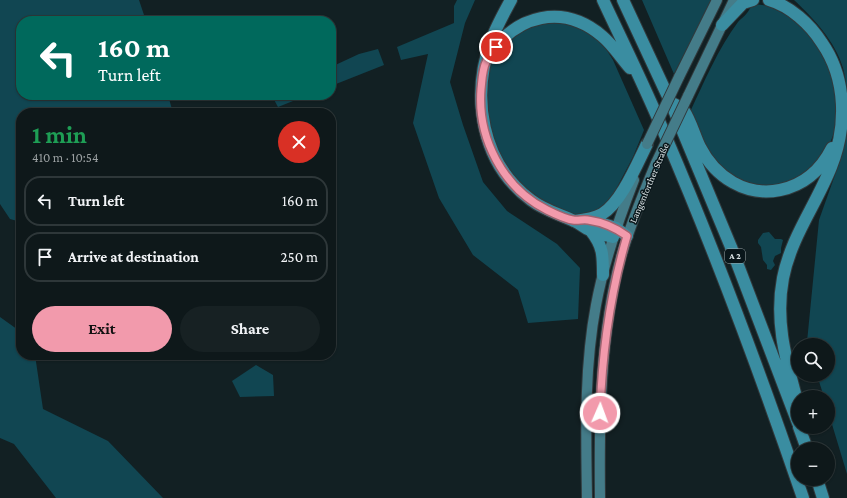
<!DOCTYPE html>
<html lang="en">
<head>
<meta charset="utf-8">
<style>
	:root { --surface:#0e181a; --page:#172123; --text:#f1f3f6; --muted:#9ba0a2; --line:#2e3739; --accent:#f29aac }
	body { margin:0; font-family:"Crimson Pro",serif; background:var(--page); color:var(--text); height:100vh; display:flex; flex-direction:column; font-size:15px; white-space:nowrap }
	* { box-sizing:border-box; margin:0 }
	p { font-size:13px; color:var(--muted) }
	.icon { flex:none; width:22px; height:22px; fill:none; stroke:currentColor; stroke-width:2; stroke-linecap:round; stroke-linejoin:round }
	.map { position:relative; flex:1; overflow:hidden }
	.drawer { position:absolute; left:16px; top:108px; width:320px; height:252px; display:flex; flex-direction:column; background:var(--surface); border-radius:16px; box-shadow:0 1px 3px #0004,0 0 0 1px var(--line) }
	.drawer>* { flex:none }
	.guide { position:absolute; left:16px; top:16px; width:320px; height:84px; border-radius:16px; box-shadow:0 1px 3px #0004,0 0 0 1px var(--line); background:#00695c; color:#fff; overflow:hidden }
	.buttons { position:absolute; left:791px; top:338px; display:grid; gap:8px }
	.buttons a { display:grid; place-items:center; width:44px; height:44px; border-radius:50%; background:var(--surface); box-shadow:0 1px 3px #0004,0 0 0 1px var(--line); font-size:20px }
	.pin { position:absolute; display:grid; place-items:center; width:34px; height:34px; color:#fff; margin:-17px; border:2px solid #fff; border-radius:50%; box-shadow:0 1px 4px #0007 }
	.me { position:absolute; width:44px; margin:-22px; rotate:2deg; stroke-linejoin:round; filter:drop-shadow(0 0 3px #0008) }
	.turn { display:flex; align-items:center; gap:14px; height:84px; padding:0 16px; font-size:18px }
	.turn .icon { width:52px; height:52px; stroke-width:2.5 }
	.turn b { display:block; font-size:28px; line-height:34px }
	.round { display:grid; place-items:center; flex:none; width:42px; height:42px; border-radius:21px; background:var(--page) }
	.summary { display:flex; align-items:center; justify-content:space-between; height:68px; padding:0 16px }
	h1 { font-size:24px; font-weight:700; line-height:30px; color:#1e9e55 }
	.button { display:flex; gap:8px; margin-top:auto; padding:8px 16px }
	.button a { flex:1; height:46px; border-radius:24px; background:var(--accent); color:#111; font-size:16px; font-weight:700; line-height:46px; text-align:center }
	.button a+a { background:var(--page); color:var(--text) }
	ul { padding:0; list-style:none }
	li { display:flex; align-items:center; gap:12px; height:50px; margin:0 8px 6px; padding:0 8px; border:2px solid var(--line); border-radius:16px }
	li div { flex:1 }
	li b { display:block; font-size:15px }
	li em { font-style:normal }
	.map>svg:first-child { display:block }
	.green { fill:#114652 }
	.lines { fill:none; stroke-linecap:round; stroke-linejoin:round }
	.major-casing { stroke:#31393c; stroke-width:12 }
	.highway-casing { stroke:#31393c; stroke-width:14 }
	.major { stroke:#447c89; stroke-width:10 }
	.highway { stroke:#3a8da1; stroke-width:12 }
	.major-bridge-casing { stroke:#31393c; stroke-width:12; stroke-linecap:butt }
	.major-bridge { stroke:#447c89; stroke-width:10 }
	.route-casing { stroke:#9d6470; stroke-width:10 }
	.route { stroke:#f29aac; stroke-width:7 }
	.labels { text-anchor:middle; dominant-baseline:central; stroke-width:3; stroke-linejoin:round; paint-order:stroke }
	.shield { fill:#09161a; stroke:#9da7aa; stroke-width:1 }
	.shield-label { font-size:9px; font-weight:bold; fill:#dce5e7 }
	.street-label { font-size:10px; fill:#dce5e7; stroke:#09161a }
</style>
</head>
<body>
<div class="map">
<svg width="847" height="498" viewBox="0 0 847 498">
	<rect width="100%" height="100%" fill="#122023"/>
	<path class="green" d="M0 0H139L146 21H21V95H168L173 113H21V222L10 219 0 204Z
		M457 0H475L465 23 450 82 463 125 483 182 507 211 557 244 580 268 578 319 528 323 518 290 473 255 439 198 413 123 428 54 401 60 397 47 454 23V6Z
		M642 0H712L674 74Z
		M794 0H847V90C846 83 845 75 843 68 835 41 814 19 794 0Z
		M754 4 769 6 788 16 802 27 814 40 829 67 837 98 836 127 828 149 797 182 762 189 725 173 705 145 690 112C703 84 719 47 738 22 740 19 744 17 747 13 750 10 750 6 754 4Z
		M542 22 578 25 601 41 613 60 644 130 633 157 614 193 606 203 598 209 586 215H571L549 207 522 187 501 161 485 110 489 64 498 49 509 38Z
		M378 49 384 65 331 86V67L359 54Z
		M274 95H308L278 107 272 96Z
		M847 125V474L828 411V397H824L817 375H828V345H808L807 342 819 220 841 158Z
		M769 232 775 239H781L783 240 781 248V253L775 256 773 261 775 265 771 270 767 269V265L763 260 761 247 758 243V240L763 233Z
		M0 317 21 332V355H35L43 409 108 441 163 498H56L14 444 0 438Z
		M256 365 273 375 274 396 240 397 232 381Z"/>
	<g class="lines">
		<defs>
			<path id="major" d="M679 77 717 0
				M688 96 734 0
				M587 498C586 434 584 368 596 305 604 262 618 221 634 180
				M600 498C599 418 600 335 621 257 630 225 643 194 656 163"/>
			<path id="highway" d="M511 0C504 13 496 27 491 41 471 97 481 163 531 200 544 210 559 214 574 221 580 223 584 228 590 230 597 234 606 235 613 237
				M603 0C624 45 646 89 665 135 716 254 761 375 803 498
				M623 0 671 103 731 247 798 423
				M769 0C790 6 810 24 822 43 847 79 847 127 831 167 816 205 791 237 783 278 775 320 785 356 796 397
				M722 25 743 3 753 0
				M490 55C516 15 563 3 602 36 613 45 621 58 630 68
				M674 104C677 106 682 108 684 111 690 119 695 137 700 147 715 177 746 197 780 190 804 185 821 170 832 148
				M587 219 616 228 627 236
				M574 221C583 220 593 219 602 214 621 203 637 164 647 144
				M591 231C603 246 603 255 603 275
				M799 427 807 449
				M817 479 823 498"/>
		</defs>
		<use href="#major" class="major-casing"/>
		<use href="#highway" class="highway-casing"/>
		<use href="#major" class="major"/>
		<use href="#highway" class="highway"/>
		<defs>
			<path id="major-bridge" d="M647 144 679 77
				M656 163 688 96"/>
		</defs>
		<use href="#major-bridge" class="major-bridge-casing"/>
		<use href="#major-bridge" class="major-bridge"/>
	</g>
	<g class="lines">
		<defs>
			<path id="route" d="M496 47C492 52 488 57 486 62 482 70 482 81 481 89 477 138 503 188 547 210 555 214 565 219 573 220 578 221 583 219 588 220 602 222 616 228 627 236 610 294 602 353 600 413"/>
		</defs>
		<use href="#route" class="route-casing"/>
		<use href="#route" class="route"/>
	</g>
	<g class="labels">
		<rect class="shield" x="725" y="249" width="20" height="14" rx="3"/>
		<g class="shield-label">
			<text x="735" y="256">A 2</text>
		</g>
		<g class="street-label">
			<text transform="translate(649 183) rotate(-67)">Langenforther Straße</text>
		</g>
	</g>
</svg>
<div class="buttons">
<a><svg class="icon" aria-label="search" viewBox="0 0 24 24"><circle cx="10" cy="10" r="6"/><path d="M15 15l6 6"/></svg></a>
<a>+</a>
<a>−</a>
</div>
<div class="pin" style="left:496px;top:47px;background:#d93025"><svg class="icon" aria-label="arrive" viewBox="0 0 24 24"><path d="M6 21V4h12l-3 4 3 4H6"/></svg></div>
<svg class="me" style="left:600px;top:413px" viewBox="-20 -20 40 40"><circle r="17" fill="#f29aac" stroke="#fff" stroke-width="3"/><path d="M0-11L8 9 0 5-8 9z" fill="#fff"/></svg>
<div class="guide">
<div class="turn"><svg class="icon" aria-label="left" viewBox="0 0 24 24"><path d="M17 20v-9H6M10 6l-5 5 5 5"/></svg><div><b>160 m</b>Turn left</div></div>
</div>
<section class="drawer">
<div class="summary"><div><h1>1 min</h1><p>410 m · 10:54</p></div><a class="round" style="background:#d93025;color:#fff"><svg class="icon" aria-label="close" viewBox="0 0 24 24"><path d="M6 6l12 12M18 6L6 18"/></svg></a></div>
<ul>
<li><svg class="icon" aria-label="left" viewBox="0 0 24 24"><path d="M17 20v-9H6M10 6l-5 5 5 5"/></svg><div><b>Turn left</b></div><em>160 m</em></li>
<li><svg class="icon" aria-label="arrive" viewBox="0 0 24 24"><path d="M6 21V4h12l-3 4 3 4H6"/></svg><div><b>Arrive at destination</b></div><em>250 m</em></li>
</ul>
<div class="button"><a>Exit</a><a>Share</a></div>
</section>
</div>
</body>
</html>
